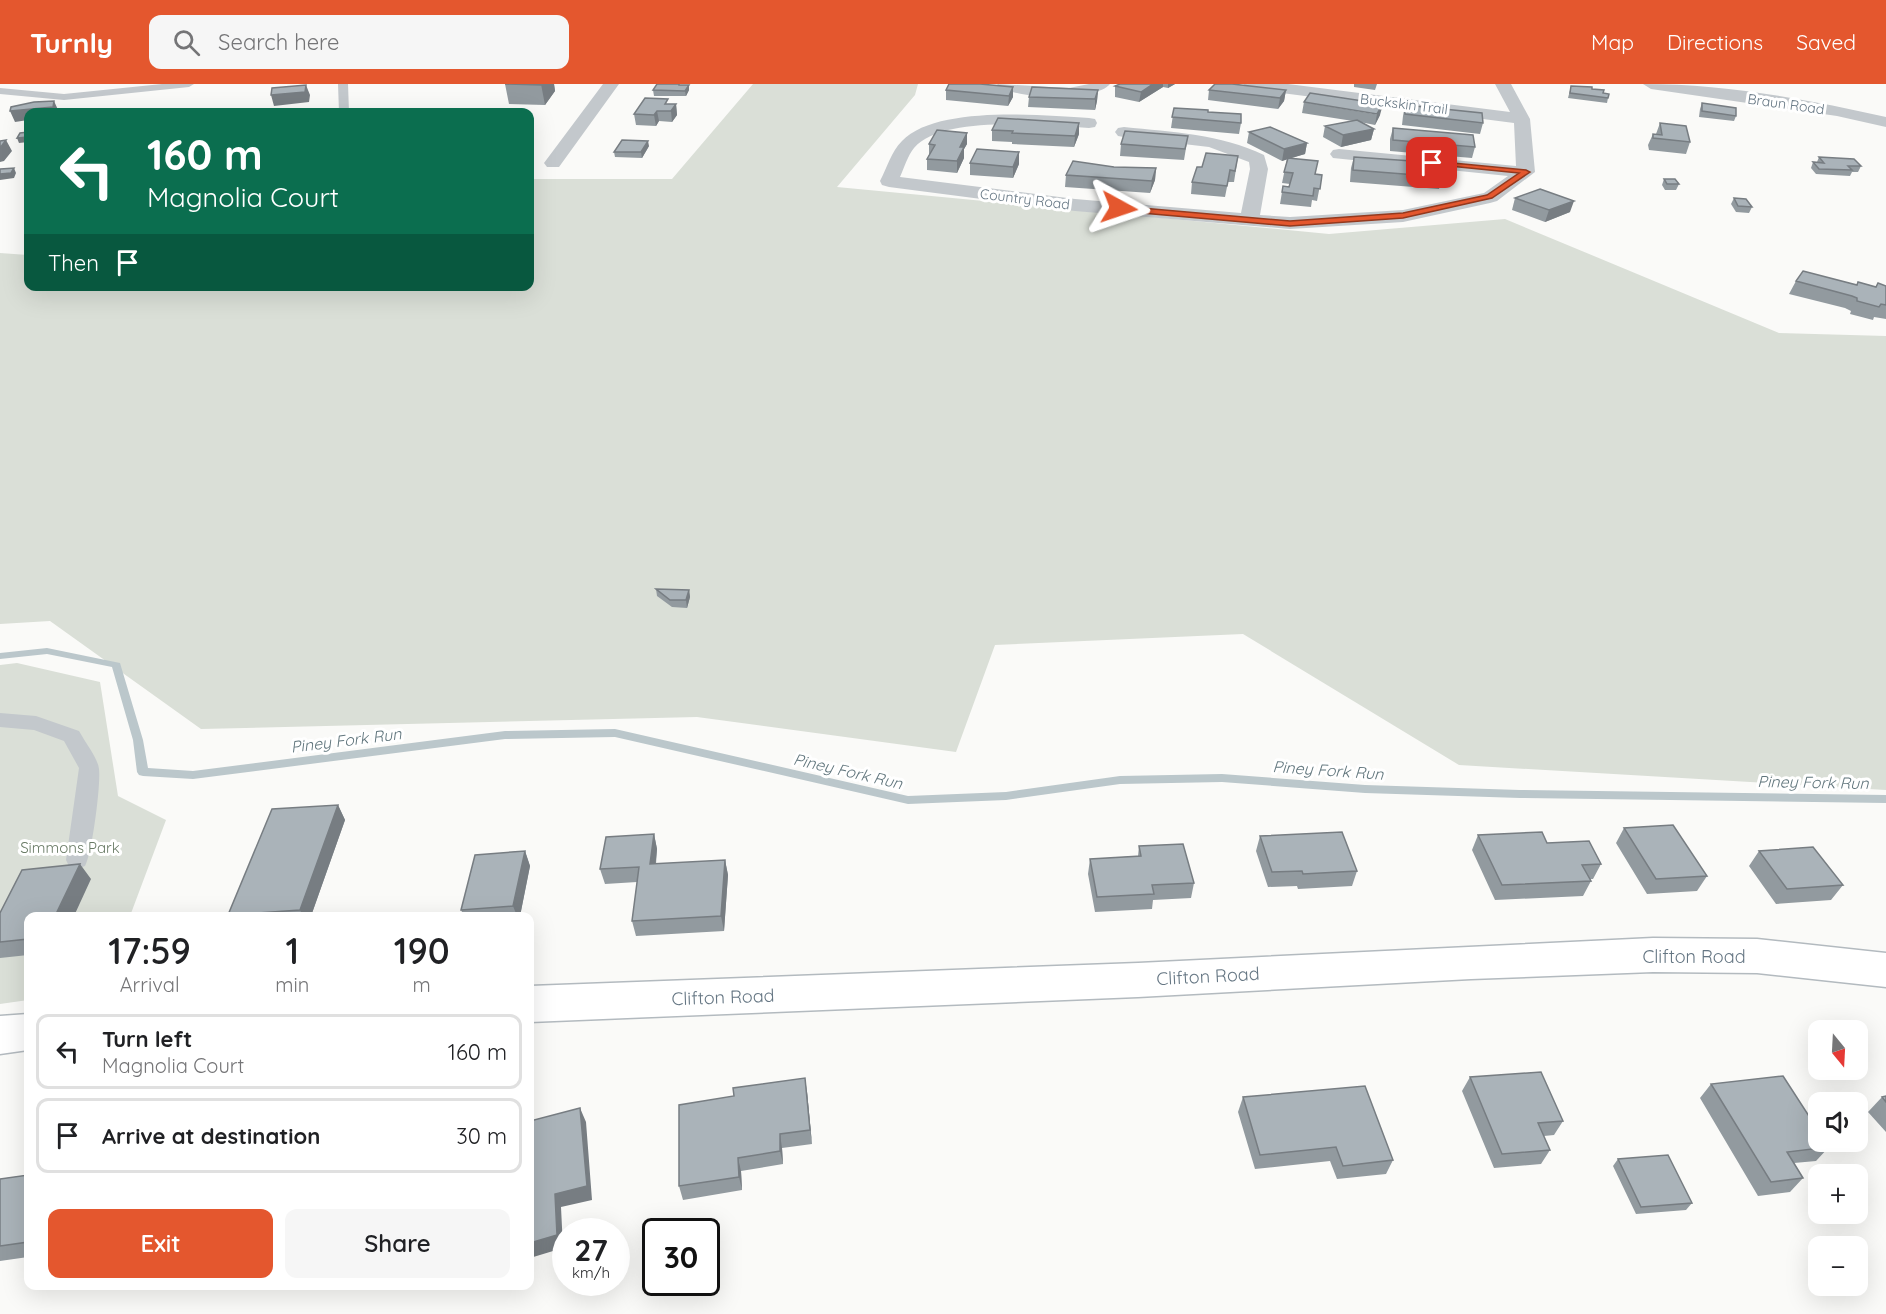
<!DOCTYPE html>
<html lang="en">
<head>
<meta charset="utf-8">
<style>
	:root { --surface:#fff; --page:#f6f6f6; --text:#202124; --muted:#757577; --line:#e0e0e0; --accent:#e4572e }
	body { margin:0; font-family:Quicksand,sans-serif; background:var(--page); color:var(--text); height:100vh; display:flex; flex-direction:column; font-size:22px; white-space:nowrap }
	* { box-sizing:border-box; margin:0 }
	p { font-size:20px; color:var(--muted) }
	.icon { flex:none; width:33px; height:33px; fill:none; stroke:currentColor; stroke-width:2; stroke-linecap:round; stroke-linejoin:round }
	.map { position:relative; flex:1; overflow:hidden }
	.drawer { position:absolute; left:24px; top:828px; width:510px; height:378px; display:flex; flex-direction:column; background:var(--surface); border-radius:12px; box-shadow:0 6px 24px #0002 }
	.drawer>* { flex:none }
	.guide { position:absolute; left:24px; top:24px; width:510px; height:183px; border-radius:12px; box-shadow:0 6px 24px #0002; background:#0b6e4f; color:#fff; overflow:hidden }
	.needle { width:39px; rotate:162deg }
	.buttons { position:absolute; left:1808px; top:936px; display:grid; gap:12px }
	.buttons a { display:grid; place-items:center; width:60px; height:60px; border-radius:12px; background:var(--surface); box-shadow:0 6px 24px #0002; font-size:30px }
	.speed { position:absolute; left:552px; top:1134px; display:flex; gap:12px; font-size:30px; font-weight:700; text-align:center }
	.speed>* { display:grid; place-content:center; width:78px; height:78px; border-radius:50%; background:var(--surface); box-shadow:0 6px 24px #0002; line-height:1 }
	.speed small { font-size:15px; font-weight:400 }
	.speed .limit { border:3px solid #111; border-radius:9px; background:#fff; color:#111 }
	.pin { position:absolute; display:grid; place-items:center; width:51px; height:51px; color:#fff; margin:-26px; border-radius:12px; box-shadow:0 3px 9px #0006 }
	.me { position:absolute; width:66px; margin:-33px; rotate:95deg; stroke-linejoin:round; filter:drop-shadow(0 0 4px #0008) }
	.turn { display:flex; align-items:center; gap:21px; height:126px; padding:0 24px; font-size:27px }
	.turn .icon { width:78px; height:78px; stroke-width:2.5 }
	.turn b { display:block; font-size:42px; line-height:51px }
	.then { display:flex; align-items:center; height:57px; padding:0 24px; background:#0003; gap:12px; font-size:22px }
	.eta { display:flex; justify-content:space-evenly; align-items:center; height:102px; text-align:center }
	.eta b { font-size:36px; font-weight:600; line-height:42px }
	.action { display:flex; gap:12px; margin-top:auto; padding:12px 24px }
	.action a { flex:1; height:69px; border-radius:12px; background:var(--accent); color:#fff; font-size:24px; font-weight:600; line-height:69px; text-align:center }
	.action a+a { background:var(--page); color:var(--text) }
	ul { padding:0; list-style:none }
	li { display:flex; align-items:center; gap:18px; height:75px; margin:0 12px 9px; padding:0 12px; border:3px solid var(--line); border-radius:12px }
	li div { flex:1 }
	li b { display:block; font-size:22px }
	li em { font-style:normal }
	header { display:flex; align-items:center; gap:36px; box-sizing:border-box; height:84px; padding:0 30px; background:var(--accent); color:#fff }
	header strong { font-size:28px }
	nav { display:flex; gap:33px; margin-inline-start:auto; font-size:21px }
	.search { width:420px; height:54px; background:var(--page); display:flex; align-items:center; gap:15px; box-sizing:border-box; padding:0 21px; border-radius:12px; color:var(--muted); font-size:22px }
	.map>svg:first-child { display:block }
	.green { fill:#dadfd7 }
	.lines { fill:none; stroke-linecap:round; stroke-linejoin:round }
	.stream { fill:#bbc7cb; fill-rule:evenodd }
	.secondary-casing { stroke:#b3babf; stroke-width:3 }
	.service { fill:#c3c8cc; fill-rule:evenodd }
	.minor { fill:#c3c8cc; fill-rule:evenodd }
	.tertiary { fill:#c3c8cc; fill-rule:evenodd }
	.secondary { fill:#fff; fill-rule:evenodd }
	.wall { fill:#929a9f }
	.shaded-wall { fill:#777d82 }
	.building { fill:#aab3b9; stroke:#777d82; stroke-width:1.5 }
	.route { fill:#e4572e; stroke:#94391e; stroke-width:1.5 }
	.labels { text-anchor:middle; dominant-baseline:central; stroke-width:6; stroke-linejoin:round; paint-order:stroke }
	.far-street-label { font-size:14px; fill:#657683; stroke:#fff }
	.park-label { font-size:15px; fill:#687a64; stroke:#fff }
	.water-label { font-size:16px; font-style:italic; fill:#60757c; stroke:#fff }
	.near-street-label { font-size:18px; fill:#657683; stroke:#fff }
</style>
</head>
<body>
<header>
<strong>Turnly</strong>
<div class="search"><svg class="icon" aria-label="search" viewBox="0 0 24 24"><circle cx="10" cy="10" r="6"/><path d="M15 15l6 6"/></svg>Search here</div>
<nav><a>Map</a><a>Directions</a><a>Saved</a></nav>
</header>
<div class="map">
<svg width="1886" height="1230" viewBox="0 0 1886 1230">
	<rect width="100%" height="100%" fill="#fafaf8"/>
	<path class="green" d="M753 0H918L915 11 837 103 1329 150 1505 135 1779 249 1886 252V706L1459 681 1243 550 995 561 956 668 697 633 201 645 50 537 0 540V169L28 171V202H530V95H672Z
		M17 579 100 598 118 712 166 736 130 832H28V916L0 920V581Z"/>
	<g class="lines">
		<path class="stream" d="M47 564 120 579 143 656 148 684 193 687 505 647 615 645 908 712 1006 708 1120 692 1222 690 1365 701 1520 706 1886 711V719L1520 714 1365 709 1222 698 1120 700 1006 716 908 720 615 653 505 655 193 695 143 692 139 691 137 688 133 656 112 583 47 570 0 575V569Z"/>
		<defs>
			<path id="secondary" d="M1653 854 1757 855 1886 869V903L1757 889 1653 888 1471 895 1138 913 530 938V902L1138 879Z
				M28 930V966L0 970V932Z"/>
		</defs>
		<use href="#secondary" class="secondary-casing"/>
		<path class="service" d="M162 0H194L189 3 64 16 0 10V4L64 10Z
			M338 0H348L349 28H339Z
			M0 629 36 632 79 647 82 652C87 661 98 675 99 685 101 700 92 770 85 782L77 785 69 782 66 776 79 684 64 657 34 646 0 643Z"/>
		<path class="minor" d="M603 0H619L559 83H547L544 79Z
			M997 0 1069 4 1089 0H1110C1096 18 1010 16 997 0Z
			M1243 0H1288L1510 28 1495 0H1511L1530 35 1535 88 1497 117 1490 119 1403 138 1290 145 1075 127 889 103 882 101 880 97C887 84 891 68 902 57 936 21 1042 31 1089 34L1095 35 1097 39 1095 43 1089 44C1047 42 943 30 914 64 908 71 904 84 900 93L1075 115 1241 129 1250 85 1249 78 1209 63 1124 53 1118 52 1115 48 1118 44 1124 43C1173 48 1220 50 1264 71L1268 85 1260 131 1290 133 1403 126 1484 109 1508 92 1333 74 1330 70 1333 66 1339 65 1516 82 1514 39 1251 5Z"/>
		<path class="tertiary" d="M1643 0C1724 0 1807 15 1886 33V43L1837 32 1651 5Z"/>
		<use href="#secondary" class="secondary"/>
	</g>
	<path class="wall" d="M505 0H554L555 7 545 21 509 20Z
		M1120 0H1175L1168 4 1163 3 1139 18 1115 13V2Z
		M1354 0H1377L1375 6 1354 3Z
		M682 1 689 6 686 12H654L653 6Z
		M1571 2 1592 5 1603 9 1608 14 1607 19 1568 14Z
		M1013 3V13L1008 22 946 16V6Z
		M1098 6 1097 17 1095 26 1028 23 1029 13Z
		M1209 6H1286L1284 17 1278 25 1208 16Z
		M1304 18 1380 31 1375 41 1360 38 1374 45 1371 56 1341 63 1323 53 1325 42 1353 37 1302 29Z
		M1702 19 1736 32 1734 37 1699 33 1700 25Z
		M669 20H676L677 31 672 38 659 37 656 42 636 41 634 30Z
		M1405 21 1483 39 1480 50 1402 41 1403 32Z
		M1174 24 1208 28 1241 39 1239 50 1171 44Z
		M1079 39V50L1074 63 1012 60V58L992 57V46Z
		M1660 39 1690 58 1686 70 1649 66 1648 61 1653 50H1656Z
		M1393 44 1475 63 1472 74 1390 67V55Z
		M1249 48 1307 59 1305 70 1290 74 1315 90 1322 91 1317 117 1312 116 1311 123 1280 120 1283 102 1289 103 1290 100 1282 99 1287 75 1282 77 1247 59Z
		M967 49V60L964 65V74L957 89 927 86V75L929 71V60Z
		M1188 52 1184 76 1120 72 1121 60Z
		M649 62 642 74 615 73 614 68Z
		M1238 72 1234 98H1228L1225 113 1191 110 1192 98 1202 83Z
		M1354 73 1442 93 1439 105 1350 98 1351 84Z
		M1819 73 1861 82 1858 88H1852L1850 92 1816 90 1811 84 1813 78H1817Z
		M970 79 1019 80 1013 94 970 91Z
		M1114 83 1156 84 1155 96 1150 109 1065 103 1066 91Z
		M1664 95 1679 100 1676 106H1665L1662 101Z
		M1515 114 1570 128 1545 138 1512 126Z
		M1734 114 1752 123 1749 129 1736 128 1731 120Z
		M1796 197 1876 203 1886 202V235L1874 233 1873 236 1850 230 1851 227 1845 224 1789 210Z
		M656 505 689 506 690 513 687 524 672 523 657 512Z
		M338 721 345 736 311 832H229L228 831Z
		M1624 744 1707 792 1697 807 1647 810 1616 759Z
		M654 750 657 765 656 780 725 776 728 791 724 847 636 852 632 837 637 798 605 800 600 785Z
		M1478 751 1547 759 1601 780 1593 795H1590L1591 797 1583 812 1495 816 1472 766Z
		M1260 752 1357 787 1352 802 1298 805 1297 802 1268 803 1256 767Z
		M1139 762 1194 799 1191 814 1153 816 1152 825 1095 828 1088 790 1090 775 1138 772Z
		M525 767 530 782 520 832H464L461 826Z
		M1759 767 1843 801 1831 816 1776 820 1749 782Z
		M91 795 28 832V871L0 874V829Z
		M1470 993 1563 1037 1554 1051 1544 1052 1550 1066 1541 1080 1494 1084 1462 1007Z
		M1711 1000 1829 1063 1816 1077 1794 1079 1803 1094 1790 1108 1758 1112 1700 1014Z
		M807 1008 812 1060 782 1064 783 1080 741 1087 742 1106 683 1116 679 1102Z
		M1886 1012V1048L1868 1028 1882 1013Z
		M1243 1013 1393 1076 1386 1090 1337 1095 1330 1077 1255 1085 1238 1028Z
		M1618 1075 1692 1119 1686 1126 1636 1130 1613 1082Z
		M28 1091V1173L0 1177V1095Z"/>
	<path class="shaded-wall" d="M541 0H554L555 7 545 21Z
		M1153 0H1163V3L1139 18 1141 8Z
		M1168 0H1175L1168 4Z
		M306 1 310 11 309 18 274 22 271 11Z
		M689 1V6L686 12 685 7Z
		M1013 3V13L1008 22 1009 12Z
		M1098 6 1097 17 1095 26V15Z
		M1286 6 1284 17 1278 25 1280 14Z
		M54 17 59 28H28V36L15 38 10 27Z
		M676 20 677 31 672 38 671 27Z
		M1383 20 1380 31 1375 41 1377 30Z
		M657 27 659 37 656 42 654 31Z
		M1079 39V50L1074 63 1075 52Z
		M1374 45 1371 56 1341 63 1343 51Z
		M967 49V60L964 65V74L957 89V77L960 63Z
		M28 53V58L19 59 17 54Z
		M6 56 12 67 4 77 0 78V64Z
		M648 57 649 62 642 74 641 68Z
		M1307 59 1305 70 1282 77 1284 65Z
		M1019 68V80L1013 94V83Z
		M14 84 16 89 14 94 0 96V90Z
		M1156 84 1155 96 1150 109 1152 97Z
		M1574 117 1570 128 1545 138 1549 126Z
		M689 506 690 513 687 524 686 516Z
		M338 721 345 736 311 832H303L300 826Z
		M654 750 657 765 654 795 650 780Z
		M525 767 530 782 520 832H517L513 822Z
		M725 776 728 791 724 847 721 832Z
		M80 780 91 795 74 832H55Z
		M805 994 807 1008 812 1060 810 1046Z
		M580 1024 586 1038 592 1116 561 1123 563 1164 530 1174V1159L555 1110Z
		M780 1050 782 1064 783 1080 780 1067Z
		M738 1074 741 1087 742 1106 739 1093Z"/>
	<path class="building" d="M505 0H541V1Z
		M657 0H679V1H689L685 7 653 6Z
		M949 0H980L1013 3 1009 12 946 6Z
		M1120 0H1153L1141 8 1115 2Z
		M1215 0H1232L1286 6 1280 14 1209 6Z
		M306 1 305 8 271 11 272 4Z
		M1571 2 1592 3V5L1604 6 1603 9 1609 10 1608 14 1570 9Z
		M1032 3 1098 6 1095 15 1029 13Z
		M1310 9 1383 20 1377 30 1304 18Z
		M645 14 668 15 665 20H676L671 27H657L654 31 634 30Z
		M54 17 53 23 10 27 11 23 34 18Z
		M1702 19 1736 24V32L1702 27Z
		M1405 21 1482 29 1483 39 1405 30Z
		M1174 24 1208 26V28L1241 30V39L1172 33Z
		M998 34 1079 39 1075 52 1012 49 1013 47 992 46Z
		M1357 36 1374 45 1343 51 1325 42Z
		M1660 39 1686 42 1690 58 1653 54V50L1662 51Z
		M1270 43 1307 59 1284 65 1249 48Z
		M1393 44 1473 51 1475 63 1393 56Z
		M937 46 967 49 960 63H964L957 77 927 75 935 61 929 60Z
		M1125 47 1188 52 1185 65 1121 60Z
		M28 48V53L17 54 20 49Z
		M6 56 0 64V57Z
		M622 56 648 57 641 68H614Z
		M977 65 1019 68 1013 83 970 79Z
		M1206 69 1238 72 1235 87 1230 86 1227 102 1192 98 1197 83H1202Z
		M1354 73 1441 79 1442 93 1353 86Z
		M1819 73 1854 75 1861 82H1848L1852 86 1819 85 1813 78 1824 79Z
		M1288 74 1318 77 1315 90 1322 91 1320 105 1314 104 1313 112 1282 108 1283 102 1289 103 1293 89 1284 88Z
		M1073 77 1114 83 1156 84 1152 97 1066 91Z
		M14 84 11 89 0 90V85Z
		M1664 95H1675L1679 100H1667Z
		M1540 105 1574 117 1549 126 1515 114Z
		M1734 114 1746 115 1752 123 1738 122Z
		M1803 187 1857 201 1858 198 1876 203 1878 199 1886 202V221L1881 220 1879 223 1857 217V214L1852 212 1796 197Z
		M656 505 689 506 686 516H670Z
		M338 721 300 826 228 831 272 725Z
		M1673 741 1707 792 1656 795 1624 744Z
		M1342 748 1357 787 1303 790 1302 787 1272 788 1260 752Z
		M1542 748 1547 759 1589 757 1601 780 1582 781 1591 797 1502 801 1478 751Z
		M654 750 650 780 725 776 721 832 632 837 639 783 600 785 606 753Z
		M1183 760 1194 799 1152 801 1154 810 1097 813 1090 775 1141 772 1139 762Z
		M1813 763 1843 801 1787 805 1759 767Z
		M525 767 513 822 461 826 475 771Z
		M80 780 55 832H28V855L0 858V829L22 786Z
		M1541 988 1563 1037 1538 1039 1550 1066 1502 1070 1470 993Z
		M1783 992 1818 1046V1058H1825L1829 1063 1787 1068 1803 1094 1771 1098 1711 1000Z
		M805 994 810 1046 780 1050V1067L738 1074 739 1093 679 1102V1021L734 1012 733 1004Z
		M1365 1002 1393 1076 1343 1082 1336 1063 1260 1071 1243 1013Z
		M1886 1012V1018L1882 1013Z
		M580 1024 587 1102 555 1110 557 1151 530 1159V1037Z
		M1668 1071 1692 1119 1641 1123 1618 1075Z
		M28 1091V1158L0 1162V1095Z"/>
	<path class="route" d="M1432 77 1526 86 1530 88 1492 114 1403 134 1290 142 1119 127 1115 124 1119 122 1290 137 1403 129 1487 111 1519 89 1430 80V77Z"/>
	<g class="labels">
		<g class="far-street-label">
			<text transform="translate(1404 20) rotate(7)">Buckskin Trail</text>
			<text transform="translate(1786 20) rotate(8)">Braun Road</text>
			<text transform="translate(1025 115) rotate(7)">Country Road</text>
		</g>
		<g class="park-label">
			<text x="70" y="763">Simmons Park</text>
		</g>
		<g class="water-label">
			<text transform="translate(346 656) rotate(-7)">Piney Fork Run</text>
			<text transform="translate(1328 686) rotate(4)">Piney Fork Run</text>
			<text transform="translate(848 687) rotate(13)">Piney Fork Run</text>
			<text transform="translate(1813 698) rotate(1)">Piney Fork Run</text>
		</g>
		<g class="near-street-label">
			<text x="1694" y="872">Clifton Road</text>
			<text transform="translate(1208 892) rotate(-3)">Clifton Road</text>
			<text transform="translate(723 913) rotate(-2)">Clifton Road</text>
		</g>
	</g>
</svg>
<div class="buttons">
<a><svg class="needle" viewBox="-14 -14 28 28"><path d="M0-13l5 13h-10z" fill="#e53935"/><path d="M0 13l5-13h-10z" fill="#757577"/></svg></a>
<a><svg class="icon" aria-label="sound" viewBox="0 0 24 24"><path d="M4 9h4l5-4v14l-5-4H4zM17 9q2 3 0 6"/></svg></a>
<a>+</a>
<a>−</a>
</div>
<div class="speed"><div>27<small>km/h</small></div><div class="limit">30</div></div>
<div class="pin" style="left:1432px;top:79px;background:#d93025"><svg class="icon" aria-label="arrive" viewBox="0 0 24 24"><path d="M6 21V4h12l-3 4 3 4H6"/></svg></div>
<svg class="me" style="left:1119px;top:124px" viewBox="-20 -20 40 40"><path d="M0-17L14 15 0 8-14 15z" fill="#e4572e" stroke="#fff" stroke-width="4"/></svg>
<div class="guide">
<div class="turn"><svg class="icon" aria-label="left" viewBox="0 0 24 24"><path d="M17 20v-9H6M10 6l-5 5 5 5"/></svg><div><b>160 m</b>Magnolia Court</div></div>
<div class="then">Then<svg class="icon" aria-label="arrive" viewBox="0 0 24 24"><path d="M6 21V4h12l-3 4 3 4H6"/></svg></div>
</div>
<section class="drawer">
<div class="eta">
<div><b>17:59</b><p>Arrival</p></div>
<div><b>1</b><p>min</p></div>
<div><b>190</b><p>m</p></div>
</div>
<ul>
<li><svg class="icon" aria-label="left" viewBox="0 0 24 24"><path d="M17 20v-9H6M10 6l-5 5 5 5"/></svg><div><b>Turn left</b><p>Magnolia Court</p></div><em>160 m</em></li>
<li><svg class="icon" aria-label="arrive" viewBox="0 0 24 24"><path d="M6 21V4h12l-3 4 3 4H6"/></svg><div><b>Arrive at destination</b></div><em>30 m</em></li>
</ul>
<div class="action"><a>Exit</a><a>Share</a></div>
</section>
</div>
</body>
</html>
